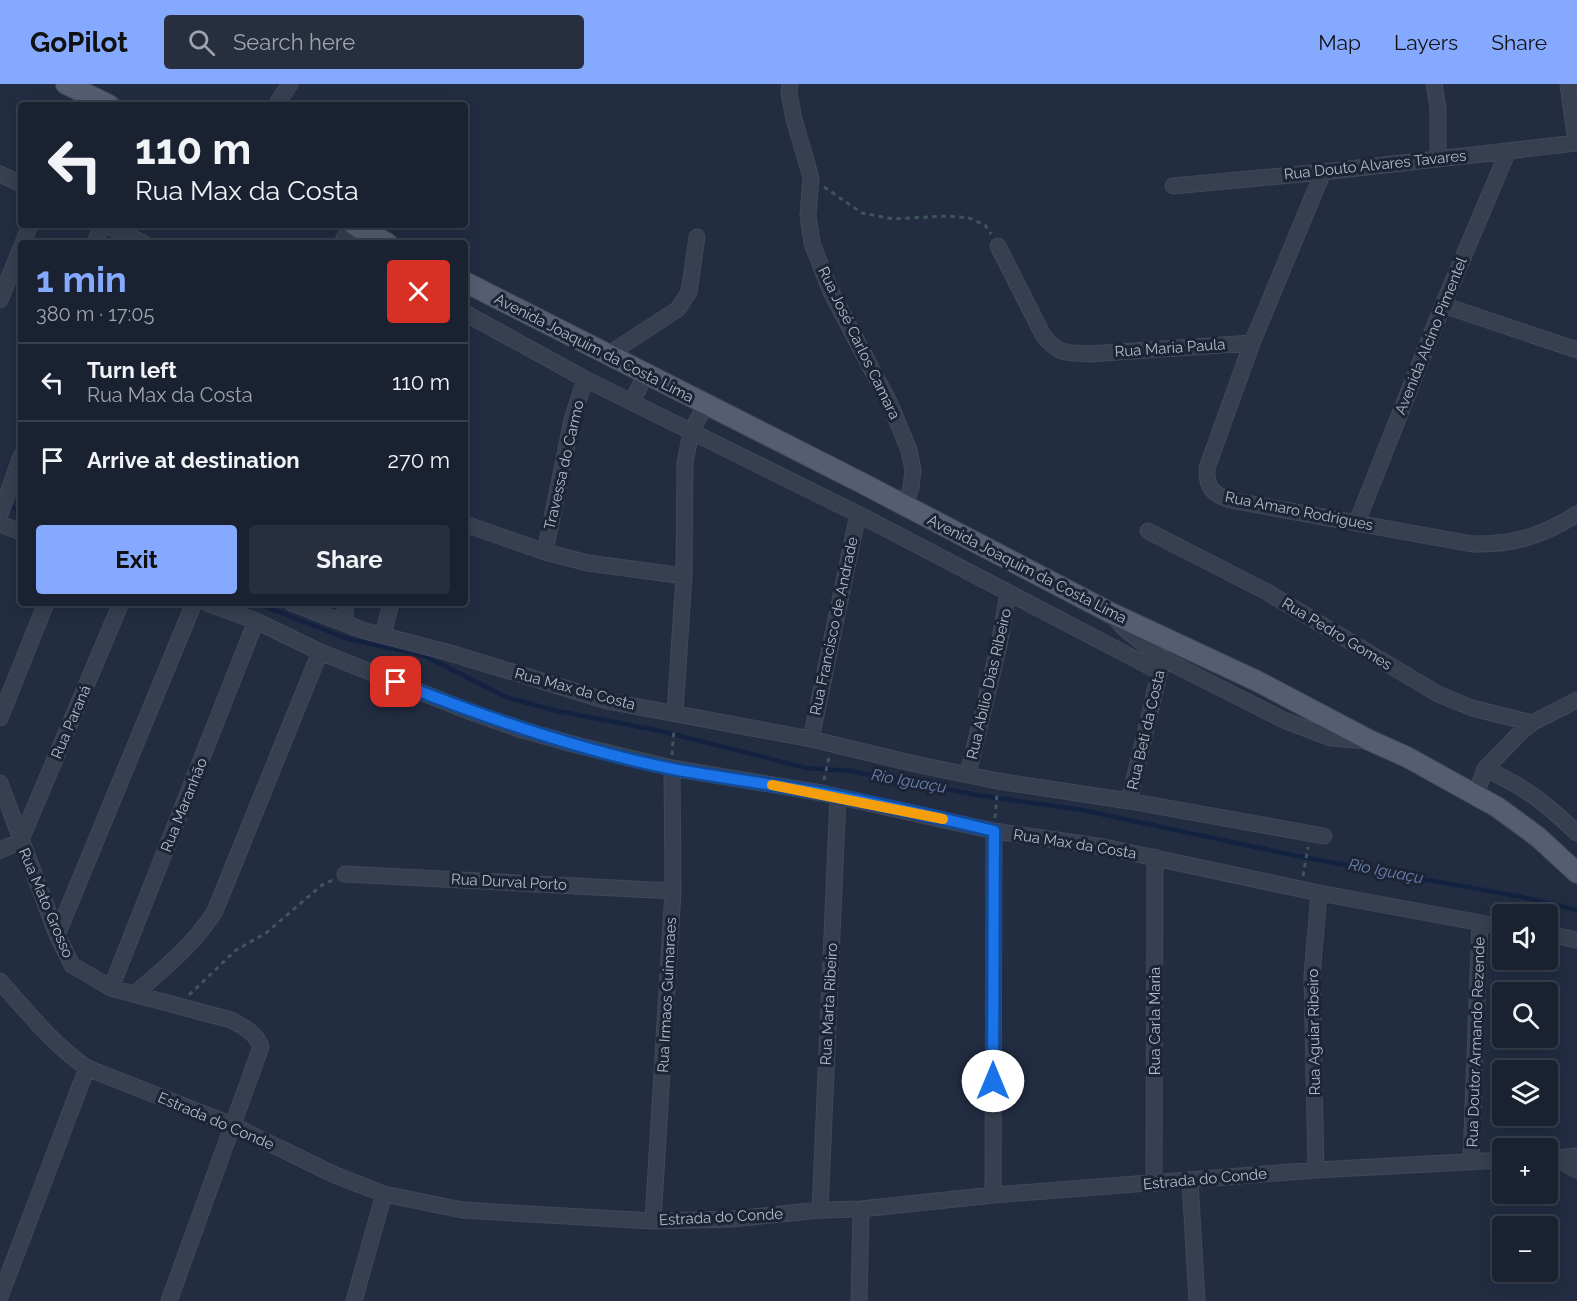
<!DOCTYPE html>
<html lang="en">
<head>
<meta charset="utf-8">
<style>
	:root { --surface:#1a2232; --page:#272f3e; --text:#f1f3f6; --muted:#9fa4ac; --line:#383f4d; --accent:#85a9ff }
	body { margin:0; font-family:Raleway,sans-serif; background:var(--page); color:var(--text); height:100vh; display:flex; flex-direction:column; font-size:22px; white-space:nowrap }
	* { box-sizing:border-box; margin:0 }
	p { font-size:20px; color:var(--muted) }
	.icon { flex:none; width:33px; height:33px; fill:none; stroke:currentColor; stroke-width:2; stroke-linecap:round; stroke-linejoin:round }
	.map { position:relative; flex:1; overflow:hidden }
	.side { position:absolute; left:18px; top:156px; width:450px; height:366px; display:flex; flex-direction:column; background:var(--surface); border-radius:6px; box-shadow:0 3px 15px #0003,0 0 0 2px var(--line) }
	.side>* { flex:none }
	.banner { position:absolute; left:18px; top:18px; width:450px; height:126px; border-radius:6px; box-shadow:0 3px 15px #0003,0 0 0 2px var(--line); background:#1a2232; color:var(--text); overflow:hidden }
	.controls { position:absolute; left:1492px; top:820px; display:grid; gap:12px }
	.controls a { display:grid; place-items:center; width:66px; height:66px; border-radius:6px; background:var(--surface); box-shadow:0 3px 15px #0003,0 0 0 2px var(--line); font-size:30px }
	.pin { position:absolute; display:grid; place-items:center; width:51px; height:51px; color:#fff; margin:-26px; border-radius:12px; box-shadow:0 3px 9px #0006 }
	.me { position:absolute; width:66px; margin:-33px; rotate:0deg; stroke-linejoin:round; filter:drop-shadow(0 0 4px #0008) }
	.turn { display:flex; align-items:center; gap:21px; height:126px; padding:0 18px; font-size:27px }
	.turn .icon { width:78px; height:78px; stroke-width:2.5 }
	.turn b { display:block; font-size:42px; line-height:51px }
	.round { display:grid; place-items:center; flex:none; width:63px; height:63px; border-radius:6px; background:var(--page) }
	.head { display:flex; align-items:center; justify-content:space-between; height:102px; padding:0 18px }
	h1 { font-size:36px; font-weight:700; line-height:45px; color:var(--accent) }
	.cta { display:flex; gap:12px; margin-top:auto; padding:12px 18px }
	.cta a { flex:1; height:69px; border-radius:6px; background:var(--accent); color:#111; font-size:24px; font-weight:700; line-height:69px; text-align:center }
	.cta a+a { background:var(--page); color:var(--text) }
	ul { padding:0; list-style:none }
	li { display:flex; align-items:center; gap:18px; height:78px; padding:0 18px; border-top:2px solid var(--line) }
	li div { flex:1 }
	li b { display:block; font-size:22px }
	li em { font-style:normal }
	header { display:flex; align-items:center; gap:36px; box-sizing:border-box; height:84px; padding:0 30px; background:var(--accent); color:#111 }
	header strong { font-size:28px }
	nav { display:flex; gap:33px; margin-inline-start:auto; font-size:21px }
	.search { width:420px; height:54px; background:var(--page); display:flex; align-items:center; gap:15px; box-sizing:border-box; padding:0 21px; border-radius:6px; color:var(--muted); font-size:22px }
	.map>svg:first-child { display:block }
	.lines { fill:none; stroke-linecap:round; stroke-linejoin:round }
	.stream { stroke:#142241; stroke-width:4.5 }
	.minor-casing { stroke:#40485a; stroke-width:17 }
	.major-casing { stroke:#40485a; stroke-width:22 }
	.path { stroke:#3e565b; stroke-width:3; stroke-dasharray:4.5 4.5; stroke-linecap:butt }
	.minor { stroke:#373f51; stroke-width:15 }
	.major { stroke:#555e71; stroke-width:20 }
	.route-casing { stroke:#114b97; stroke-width:15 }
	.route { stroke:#1a73e8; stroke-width:10 }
	.slow { stroke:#f59e0b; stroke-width:10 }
	.labels { text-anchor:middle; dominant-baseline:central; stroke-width:6; stroke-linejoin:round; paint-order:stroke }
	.street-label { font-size:15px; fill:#b3bacc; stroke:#1c2436 }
	.water-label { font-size:16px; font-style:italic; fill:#6980ae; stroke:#1c2436 }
</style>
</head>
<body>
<header>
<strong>GoPilot</strong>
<div class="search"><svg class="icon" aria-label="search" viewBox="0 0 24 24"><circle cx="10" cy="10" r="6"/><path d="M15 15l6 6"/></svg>Search here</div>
<nav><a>Map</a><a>Layers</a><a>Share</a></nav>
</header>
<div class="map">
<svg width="1577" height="1217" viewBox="0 0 1577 1217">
	<rect width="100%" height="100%" fill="#222d42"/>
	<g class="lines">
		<path class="stream" d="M5 421 21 427
			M256 519 348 555 423 571 506 613 557 627 661 647 806 684 851 687 977 711 1082 726 1297 772 1522 813 1577 826"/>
		<defs>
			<path id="minor" d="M790 0 789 9 794 35 811 94 808 131 812 159 831 208 890 320 909 366 913 386 911 404 904 422
				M1434 0 1438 24V74
				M1568 0 1576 59
				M276 21 290 0
				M1323 88 1252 259 1207 384C1206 403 1212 410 1230 416L1472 460C1513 461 1542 452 1577 430
				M0 90 21 100
				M1173 102 1323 88 1577 59
				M106 141 143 159
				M23 159 30 141
				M95 159 102 141
				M342 159 350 141
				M998 162 1043 251C1059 271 1065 268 1088 270L1252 259
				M0 216 21 164
				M1443 221 1577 266
				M465 229 585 295 858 430 1160 588
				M609 270 678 225 689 208 697 153
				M632 318 646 289
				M0 431 21 372
				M1357 438 1443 221 1508 67
				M0 440 21 448
				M465 440 545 468 588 479 684 492
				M1148 447 1267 508 1438 610 1472 624 1532 639
				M545 468 572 336 585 295
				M207 519 256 537 320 568 471 628 519 645 580 662 672 684 822 709 994 747 1104 763 1319 809 1503 843
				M292 519 365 547 450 569 607 617 811 655 915 680 998 697 1129 717 1324 752
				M1116 535 1124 544 1163 575 1286 637 1331 654 1368 657
				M344 539 346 519
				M383 551 391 519
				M675 628 684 492 685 379 691 348 706 320
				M0 634 46 519
				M811 655 858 430
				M1485 685C1526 703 1545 719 1577 749
				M968 690 999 561 1008 509
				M0 699 57 851 72 881 111 904 231 936C244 943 256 949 261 963L169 1217
				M1476 710 1485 685 1521 648 1532 639 1577 616
				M1129 717 1162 578
				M0 766 20 758 121 519
				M345 790 673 807
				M1548 850 1577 856
				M57 851 194 519
				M0 897C27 928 54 961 87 984L232 1041 335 1091 384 1110 462 1126 653 1137 733 1135 820 1126 861 1125 993 1111 1316 1086 1503 1076
				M111 904 256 537
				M135 910C164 884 194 861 215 827L320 568
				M1548 1075 1577 1072
				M1557 1075 1577 1086
				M1471 1076 1480 839
				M1316 1086 1312 892 1319 809
				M1190 1097 1197 1217
				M1154 1100 1155 773
				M993 1111 994 747
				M820 1126 838 713
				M653 1137 673 807 672 684
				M0 1213 87 984
				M354 1217 384 1110
				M859 1217 861 1125"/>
			<path id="major" d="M66 0 109 21
				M354 141 387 159
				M465 198 860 398 1111 529 1257 597 1371 657 1407 673 1497 723 1538 753 1577 789"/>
		</defs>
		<use href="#minor" class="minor-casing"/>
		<use href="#major" class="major-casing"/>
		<path class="path" d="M824 103 862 129 893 135 947 132 969 134 985 141 991 150
			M672 671 674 645
			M824 696 829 673
			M995 734 997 710
			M1303 792 1308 763
			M189 911 236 866 266 849 322 801 333 796"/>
		<use href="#minor" class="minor"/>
		<use href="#major" class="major"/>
	</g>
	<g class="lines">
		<defs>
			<path id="route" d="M396 598C486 634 578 666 673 685 722 694 772 700 821 709 879 720 937 733 994 747L993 997"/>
		</defs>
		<use href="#route" class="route-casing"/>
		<use href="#route" class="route"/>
		<path class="slow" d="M772 701 943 735"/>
	</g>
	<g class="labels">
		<g class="street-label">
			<text transform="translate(1375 81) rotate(-6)">Rua Douto Alvares Tavares</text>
			<text transform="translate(1431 252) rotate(-68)">Avenida Alcino Pimentel</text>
			<text transform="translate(859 259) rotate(64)">Rua José Carlos Camara</text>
			<text transform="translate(594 264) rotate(27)">Avenida Joaquim da Costa Lima</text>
			<text transform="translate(1170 264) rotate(-4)">Rua Maria Paula</text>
			<text transform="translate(564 381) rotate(-77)">Travessa do Carmo</text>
			<text transform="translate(1299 427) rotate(11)">Rua Amaro Rodrigues</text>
			<text transform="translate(1027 485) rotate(27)">Avenida Joaquim da Costa Lima</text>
			<text transform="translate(834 542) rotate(-78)">Rua Francisco de Andrade</text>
			<text transform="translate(1337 550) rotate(31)">Rua Pedro Gomes</text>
			<text transform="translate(989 600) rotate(-77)">Rua Abilio Dias Ribeiro</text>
			<text transform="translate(575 605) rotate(15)">Rua Max da Costa</text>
			<text transform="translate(71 638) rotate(-67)">Rua Paraná</text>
			<text transform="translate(1146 646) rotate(-77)">Rua Beti da Costa</text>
			<text transform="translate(184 721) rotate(-68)">Rua Maranhão</text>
			<text transform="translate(1075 760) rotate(9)">Rua Max da Costa</text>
			<text transform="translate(509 798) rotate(3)">Rua Durval Porto</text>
			<text transform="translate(46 819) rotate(67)">Rua Mato Grosso</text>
			<text transform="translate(667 911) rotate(-87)">Rua Irmaos Guimaraes</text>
			<text transform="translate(829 920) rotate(-87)">Rua Marta Ribeiro</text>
			<text transform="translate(1155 937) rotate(-90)">Rua Carla Maria</text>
			<text transform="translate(1314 948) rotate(-91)">Rua Aguiar Ribeiro</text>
			<text transform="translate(1476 958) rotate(-88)">Rua Doutor Armando Rezende</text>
			<text transform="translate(216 1037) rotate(23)">Estrada do Conde</text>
			<text transform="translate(1205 1095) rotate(-5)">Estrada do Conde</text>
			<text transform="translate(721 1133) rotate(-3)">Estrada do Conde</text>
		</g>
		<g class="water-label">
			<text transform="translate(909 697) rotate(10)">Rio Iguaçu</text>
			<text transform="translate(1386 787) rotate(11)">Rio Iguaçu</text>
		</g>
	</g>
</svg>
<div class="controls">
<a><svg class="icon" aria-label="sound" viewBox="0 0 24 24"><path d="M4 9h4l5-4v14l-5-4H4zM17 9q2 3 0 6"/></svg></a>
<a><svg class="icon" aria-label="search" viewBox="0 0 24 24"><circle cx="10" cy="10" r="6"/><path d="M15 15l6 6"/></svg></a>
<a><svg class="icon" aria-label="layers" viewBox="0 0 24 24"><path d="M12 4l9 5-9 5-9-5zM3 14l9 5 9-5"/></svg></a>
<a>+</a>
<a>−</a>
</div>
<div class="pin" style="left:396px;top:598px;background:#d93025"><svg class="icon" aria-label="arrive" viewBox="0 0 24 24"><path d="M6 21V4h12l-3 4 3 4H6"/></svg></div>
<svg class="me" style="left:993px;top:997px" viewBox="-20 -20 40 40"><circle r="19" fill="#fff"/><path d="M0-13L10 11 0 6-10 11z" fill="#1a73e8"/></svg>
<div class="banner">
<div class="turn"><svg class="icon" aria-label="left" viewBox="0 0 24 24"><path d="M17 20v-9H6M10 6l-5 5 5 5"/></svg><div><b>110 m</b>Rua Max da Costa</div></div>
</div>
<section class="side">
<div class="head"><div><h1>1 min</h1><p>380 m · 17:05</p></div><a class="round" style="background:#d93025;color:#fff"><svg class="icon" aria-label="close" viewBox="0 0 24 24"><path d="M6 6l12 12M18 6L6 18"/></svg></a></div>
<ul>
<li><svg class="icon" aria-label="left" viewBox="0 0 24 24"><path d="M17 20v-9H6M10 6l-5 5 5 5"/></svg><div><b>Turn left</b><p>Rua Max da Costa</p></div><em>110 m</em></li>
<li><svg class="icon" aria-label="arrive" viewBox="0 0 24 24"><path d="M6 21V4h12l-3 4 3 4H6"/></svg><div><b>Arrive at destination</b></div><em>270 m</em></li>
</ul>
<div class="cta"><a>Exit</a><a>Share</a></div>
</section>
</div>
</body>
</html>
